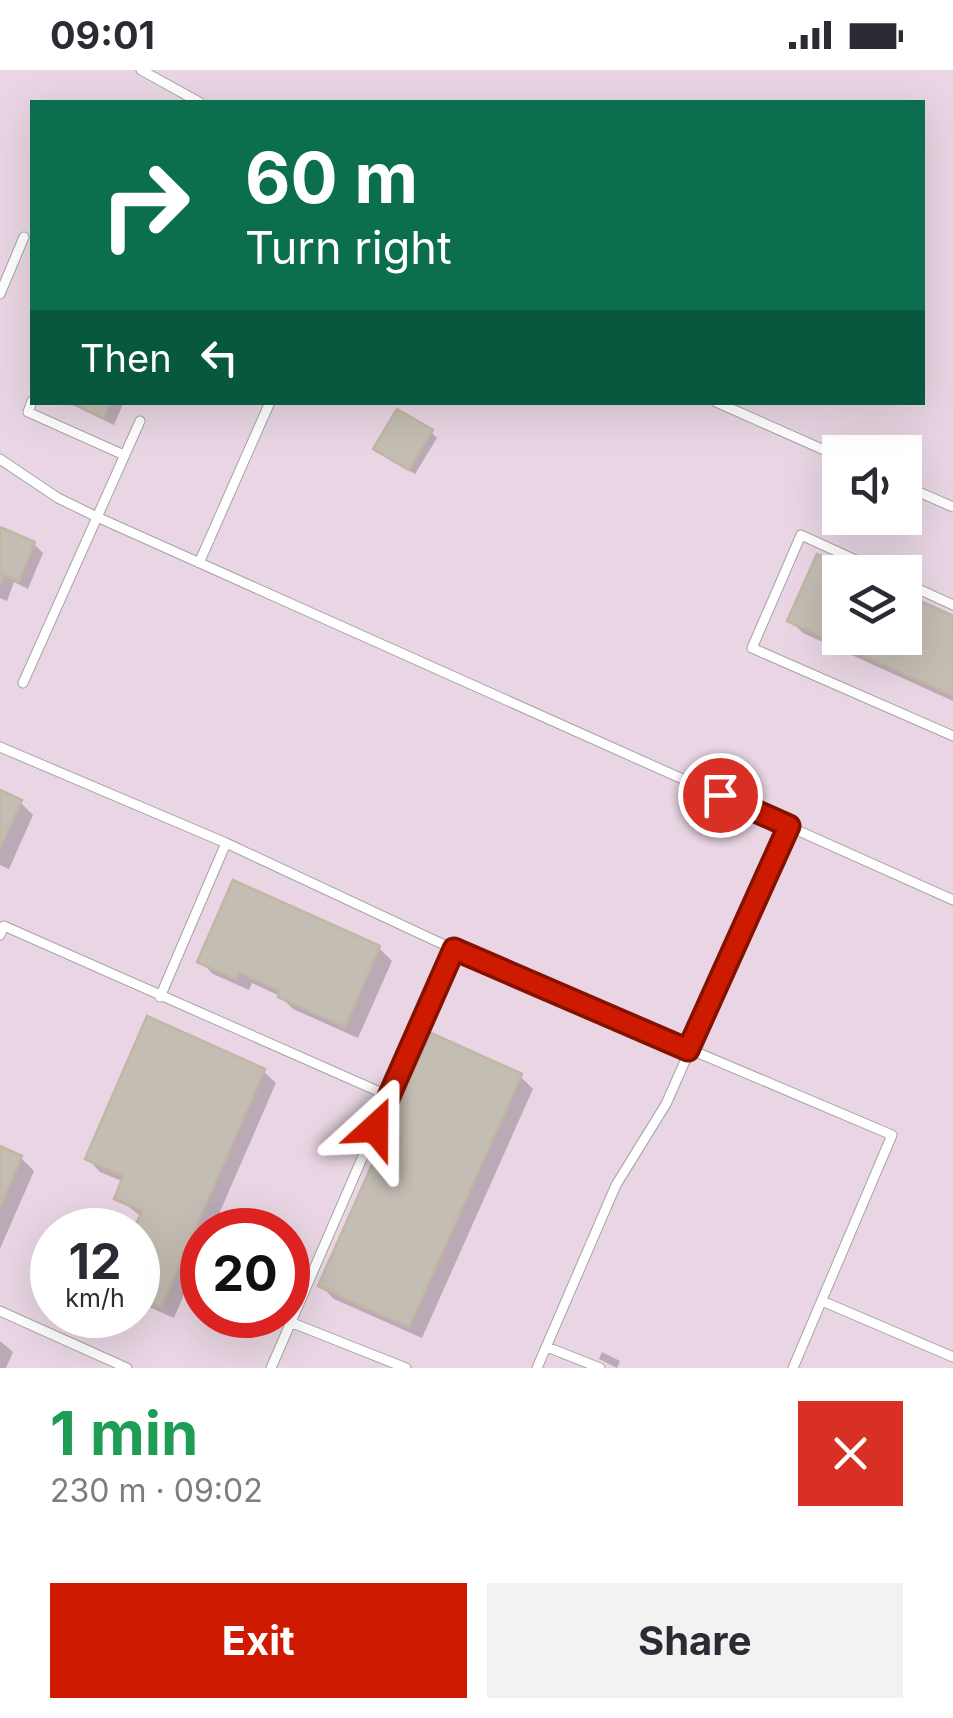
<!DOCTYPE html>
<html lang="en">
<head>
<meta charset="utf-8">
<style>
	:root { --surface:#fff; --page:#f2f2f3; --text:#2b2b33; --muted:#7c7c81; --accent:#cd1a00 }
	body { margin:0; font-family:Inter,sans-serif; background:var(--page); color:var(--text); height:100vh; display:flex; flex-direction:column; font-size:38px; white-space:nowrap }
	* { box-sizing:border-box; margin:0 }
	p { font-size:32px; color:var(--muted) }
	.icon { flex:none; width:55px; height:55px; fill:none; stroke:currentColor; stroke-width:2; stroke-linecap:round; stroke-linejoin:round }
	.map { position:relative; height:1298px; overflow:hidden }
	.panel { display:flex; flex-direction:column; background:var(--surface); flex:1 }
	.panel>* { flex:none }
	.hud { position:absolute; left:30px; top:30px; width:895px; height:305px; border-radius:0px; box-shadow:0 10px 40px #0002; background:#0b6e4f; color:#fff; overflow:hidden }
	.buttons { position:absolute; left:822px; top:365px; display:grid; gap:20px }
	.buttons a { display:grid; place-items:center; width:100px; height:100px; border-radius:0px; background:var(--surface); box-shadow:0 10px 40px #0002; font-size:50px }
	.speed { position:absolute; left:30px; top:1138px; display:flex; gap:20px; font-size:50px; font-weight:700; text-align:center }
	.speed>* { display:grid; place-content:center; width:130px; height:130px; border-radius:50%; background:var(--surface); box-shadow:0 10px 40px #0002; line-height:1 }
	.speed small { font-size:25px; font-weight:400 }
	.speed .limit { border:15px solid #d22; background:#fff; color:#111 }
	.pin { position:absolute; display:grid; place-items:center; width:85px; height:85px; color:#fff; margin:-42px; border:5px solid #fff; border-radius:50%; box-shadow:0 2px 10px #0007 }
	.me { position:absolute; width:110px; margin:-55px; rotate:24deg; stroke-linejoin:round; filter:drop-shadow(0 0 8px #0008) }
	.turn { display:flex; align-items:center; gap:35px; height:210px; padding:0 50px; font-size:45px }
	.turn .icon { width:130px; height:130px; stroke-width:2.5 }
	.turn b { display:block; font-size:70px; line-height:85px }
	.then { display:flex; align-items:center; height:95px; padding:0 50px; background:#0003; gap:20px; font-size:38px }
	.round { display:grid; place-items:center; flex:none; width:105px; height:105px; border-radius:0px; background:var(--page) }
	.summary { display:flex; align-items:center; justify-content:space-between; height:170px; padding:0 50px }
	h1 { font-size:60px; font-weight:700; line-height:75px; color:#1e9e55 }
	.cta { display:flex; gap:20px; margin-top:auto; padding:20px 50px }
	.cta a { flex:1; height:115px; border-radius:0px; background:var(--accent); color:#fff; font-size:40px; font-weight:700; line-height:115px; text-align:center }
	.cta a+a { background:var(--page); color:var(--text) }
	.status { display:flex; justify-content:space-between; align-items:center; height:70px; padding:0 50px; background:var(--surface); direction:ltr }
	.status svg { height:28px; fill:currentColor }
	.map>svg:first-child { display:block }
	.industrial { fill:#e9d5e3; fill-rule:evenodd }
	.shadow { fill:#0003 }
	.building { fill:#c4bdb3; stroke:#c2b6a5; stroke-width:2.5 }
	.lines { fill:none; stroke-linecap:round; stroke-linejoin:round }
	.service-casing { stroke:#a5a5a5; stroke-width:11 }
	.service { stroke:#fff; stroke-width:9 }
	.route-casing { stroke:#851100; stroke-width:25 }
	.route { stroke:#cd1a00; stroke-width:18 }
</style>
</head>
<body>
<div class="status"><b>09:01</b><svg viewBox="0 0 49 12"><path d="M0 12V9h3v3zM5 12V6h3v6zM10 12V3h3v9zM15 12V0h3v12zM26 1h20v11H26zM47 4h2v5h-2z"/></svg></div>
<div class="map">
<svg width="953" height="1298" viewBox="0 0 953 1298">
	<rect width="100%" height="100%" fill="#f0ede4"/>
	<path class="industrial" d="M0 0H953V1298H0ZM32 32H922V332H32ZM840 382H905V448H840ZM840 502H905V568H840ZM52 1160H138V1245H52ZM202 1160H288V1245H202Z"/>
	<path class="shadow" d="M66 332H124L114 355Z
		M431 362 437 368 415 404 382 384Z
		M0 459 34 474 43 483 28 519 14 512 7 531 0 528Z
		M819 487 852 502H840V568H905V527L953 549V631L803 563 790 550Z
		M0 723 20 732 33 745 9 799 0 795Z
		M234 814 379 878 392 891 358 968 293 939 280 926 252 913 249 920 213 904 200 891Z
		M263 1001 276 1013 212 1160H202V1182L174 1248 138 1232 136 1160 142 1147 117 1128 124 1112 100 1102 88 1089Z
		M520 1006 533 1019 422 1268 334 1229 321 1216Z
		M0 1079 21 1088 34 1101 0 1179Z
		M0 1271 13 1282 6 1298H0Z
		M602 1282 620 1291 617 1298 599 1289Z"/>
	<path class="building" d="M70 332H111L104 348Z
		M397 339 433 360 409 400 373 379Z
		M0 457 35 472 19 511 4 505 0 516Z
		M817 484 858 502H840V568H905V524L953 546V626L787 551Z
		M0 720 22 730 0 778Z
		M233 810 380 876 345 957 278 927 280 921 239 902 236 909 197 892Z
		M147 946 265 999 161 1237 138 1227V1160H133L142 1141 114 1129 123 1106 85 1089Z
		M431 963 522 1004 409 1257 318 1216Z
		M0 1076 22 1086 0 1137Z"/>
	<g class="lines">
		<defs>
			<path id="service" d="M141 0 199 32
				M0 224 24 167
				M32 331 28 342 124 385
				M716 332 840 387
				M0 389 58 428 97 447 953 830
				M905 416 953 437
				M199 493 270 332
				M882 502 801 465 752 578 953 666
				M905 513 953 535
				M23 613 140 351
				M0 677 226 773 453 879 892 1065 793 1298
				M0 865 4 856 389 1026
				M160 927 226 773
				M822 1231 953 1287
				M0 1241 127 1298
				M290 1252 406 1298
				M547 1277 600 1298
				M271 1298 453 879
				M537 1298 616 1115 666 1034 789 756"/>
		</defs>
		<use href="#service" class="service-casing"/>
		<use href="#service" class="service"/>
	</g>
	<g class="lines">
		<defs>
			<path id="route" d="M375 1058 454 879 688 980 789 756 720 725"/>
		</defs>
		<use href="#route" class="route-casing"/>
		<use href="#route" class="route"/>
	</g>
</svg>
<div class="buttons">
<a><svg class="icon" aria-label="sound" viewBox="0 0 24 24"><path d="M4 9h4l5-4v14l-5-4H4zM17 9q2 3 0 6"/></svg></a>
<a><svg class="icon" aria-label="layers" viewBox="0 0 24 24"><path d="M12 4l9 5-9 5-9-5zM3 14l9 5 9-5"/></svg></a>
</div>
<div class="speed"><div>12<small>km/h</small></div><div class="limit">20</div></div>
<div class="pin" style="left:720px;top:725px;background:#d93025"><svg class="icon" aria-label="arrive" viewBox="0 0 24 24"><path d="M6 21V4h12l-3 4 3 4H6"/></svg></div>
<svg class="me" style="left:375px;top:1058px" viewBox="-20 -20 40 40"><path d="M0-17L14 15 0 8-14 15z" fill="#cd1a00" stroke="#fff" stroke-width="4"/></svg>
<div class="hud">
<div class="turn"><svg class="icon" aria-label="right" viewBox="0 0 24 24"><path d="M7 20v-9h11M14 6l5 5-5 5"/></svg><div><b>60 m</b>Turn right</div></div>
<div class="then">Then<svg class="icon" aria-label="left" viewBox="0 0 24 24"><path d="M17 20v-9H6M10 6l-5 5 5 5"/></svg></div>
</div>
</div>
<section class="panel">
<div class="summary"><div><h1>1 min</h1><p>230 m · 09:02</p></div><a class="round" style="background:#d93025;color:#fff"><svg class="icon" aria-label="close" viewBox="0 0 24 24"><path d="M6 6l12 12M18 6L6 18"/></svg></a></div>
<div class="cta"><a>Exit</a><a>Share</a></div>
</section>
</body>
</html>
